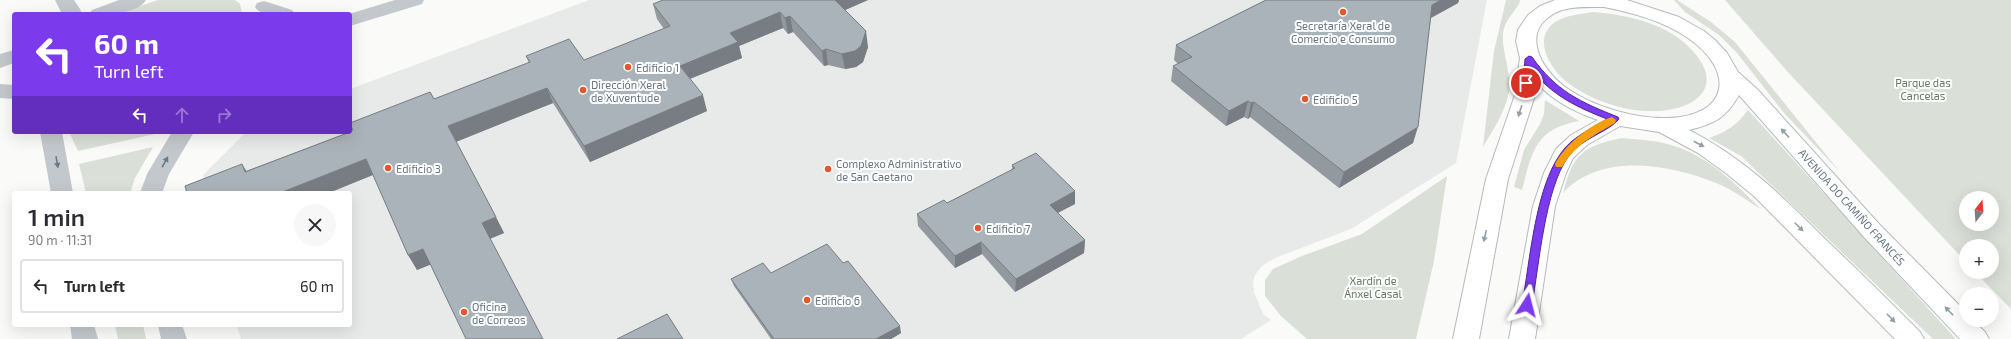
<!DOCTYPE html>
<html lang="en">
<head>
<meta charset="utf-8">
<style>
	:root { --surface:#fff; --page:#f7f7f7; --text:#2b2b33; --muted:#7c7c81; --line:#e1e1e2 }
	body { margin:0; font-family:"Exo 2",sans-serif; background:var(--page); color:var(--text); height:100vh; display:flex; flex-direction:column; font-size:15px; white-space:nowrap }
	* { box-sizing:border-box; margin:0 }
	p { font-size:13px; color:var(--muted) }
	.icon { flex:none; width:22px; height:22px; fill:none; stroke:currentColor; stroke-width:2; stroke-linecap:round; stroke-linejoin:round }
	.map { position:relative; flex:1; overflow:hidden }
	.drawer { position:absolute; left:12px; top:191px; width:340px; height:136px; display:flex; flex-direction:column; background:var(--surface); border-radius:4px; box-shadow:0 4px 16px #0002 }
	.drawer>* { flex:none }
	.top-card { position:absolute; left:12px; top:12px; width:340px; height:122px; border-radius:4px; box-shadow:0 4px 16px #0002; background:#7c3aed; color:#fff; overflow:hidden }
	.needle { width:26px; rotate:17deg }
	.buttons { position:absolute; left:1959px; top:191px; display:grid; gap:8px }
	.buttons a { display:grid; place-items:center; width:40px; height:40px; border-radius:50%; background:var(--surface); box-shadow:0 4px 16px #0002; font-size:20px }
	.pin { position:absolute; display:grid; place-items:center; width:34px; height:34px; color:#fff; margin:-17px; border:2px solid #fff; border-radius:50%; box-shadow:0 1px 4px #0007 }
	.me { position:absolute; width:44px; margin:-22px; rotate:9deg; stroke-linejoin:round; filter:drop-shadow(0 0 3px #0008) }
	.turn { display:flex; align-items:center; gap:14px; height:84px; padding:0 16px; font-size:18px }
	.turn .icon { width:52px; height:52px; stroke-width:2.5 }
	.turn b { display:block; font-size:28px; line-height:34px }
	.lanes { display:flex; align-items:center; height:38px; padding:0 16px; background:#0003; justify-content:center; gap:20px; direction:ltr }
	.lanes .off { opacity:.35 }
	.round { display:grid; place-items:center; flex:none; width:42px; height:42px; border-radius:21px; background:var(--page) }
	.summary { display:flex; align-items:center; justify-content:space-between; height:68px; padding:0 16px }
	h1 { font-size:24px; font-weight:600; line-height:30px }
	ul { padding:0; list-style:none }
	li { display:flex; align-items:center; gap:12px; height:54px; margin:0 8px 6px; padding:0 8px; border:2px solid var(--line); border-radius:4px }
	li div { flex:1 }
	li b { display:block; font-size:15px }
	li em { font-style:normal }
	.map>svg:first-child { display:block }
	.built { fill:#e8e9e9 }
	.green { fill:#dadfd7; fill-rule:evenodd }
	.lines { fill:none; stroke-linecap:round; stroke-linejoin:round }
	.major-casing { stroke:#b5babe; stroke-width:2 }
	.minor { fill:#c3c8cc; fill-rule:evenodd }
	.major { fill:#fff; fill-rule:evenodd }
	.wall { fill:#929a9f }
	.shaded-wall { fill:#777d82 }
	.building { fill:#aab3b9; stroke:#777d82 }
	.oneway { fill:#939fa8 }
	.oneway2 { fill:#6a7a87 }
	.route { fill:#7c3aed; stroke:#51269a }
	.slow { fill:#f59e0b }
	.poi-dot { fill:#e4572e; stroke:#fff; stroke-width:1.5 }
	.labels { text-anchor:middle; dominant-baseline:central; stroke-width:4; stroke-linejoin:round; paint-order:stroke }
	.poi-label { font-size:11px; fill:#657683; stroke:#fff; text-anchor:start }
	.park-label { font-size:11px; fill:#687a64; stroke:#fff }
	.street-label { font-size:11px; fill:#657683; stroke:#fff }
</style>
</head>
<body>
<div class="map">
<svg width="2011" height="339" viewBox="0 0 2011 339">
	<rect width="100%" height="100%" fill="#fafaf8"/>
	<path class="built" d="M589 0H1487L1456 163 1351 229 1275 258 1262 266 1255 275 1253 282 1254 292 1263 314 1271 320 1241 339H241L237 327 226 325H350V193H199L208 187 203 175 246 132H350V89Z"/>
	<path class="green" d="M158 0H235L240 4 242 14H117Z
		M1506 0H1520L1519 4C1514 12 1507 19 1504 28 1499 46 1512 71 1509 92 1505 112 1493 130 1483 147L1494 51Z
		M1674 0H1677L1711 22 1735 42 1840 172 1784 113 1737 53 1719 35 1685 12Z
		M1725 0H2011V309L1975 272H1992V246H1966V262L1786 70ZM1966 198H1992V224H1966Z
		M1593 12C1626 15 1663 22 1688 46 1731 88 1692 113 1647 111 1619 110 1590 99 1568 83 1551 70 1531 39 1555 22 1567 15 1580 14 1593 12Z
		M1545 100 1579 121C1535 129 1532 152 1522 190L1514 187 1524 150 1540 124 1544 114Z
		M1748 110 1956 339H1933L1741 156 1709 138C1728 131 1736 126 1748 110Z
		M69 132H164L78 151Z
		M1622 138C1640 140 1657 140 1674 146 1708 156 1737 185 1761 209 1747 201 1732 189 1716 183 1670 164 1600 152 1563 193 1573 154 1583 146 1622 138Z
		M153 147 135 178 130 193H86L79 164Z
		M1447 176 1434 261 1416 339H1307L1281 316 1265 296V280L1273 269 1302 256 1362 234Z
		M115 325H143L146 339H118Z"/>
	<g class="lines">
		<defs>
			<path id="major" d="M1555 0H1627L1679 17 1704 31 1715 40 1727 53 1738 72 1758 90 1880 225 1966 312V320H1973L1985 332 1989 339H1960L1864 237 1739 95C1726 118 1714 124 1689 130 1745 159 1782 196 1826 240 1858 270 1889 301 1920 332L1924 339H1895L1755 197 1727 174 1698 153 1659 132 1620 126 1587 145 1573 158 1566 173 1555 206 1535 339H1509L1533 206 1544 173 1556 149 1571 135 1598 120C1575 112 1553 101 1537 83L1535 95 1508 179 1479 339H1453L1486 179 1515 95 1520 58 1516 41 1518 30 1528 15 1540 6ZM1604 7C1634 13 1663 21 1688 38 1736 71 1729 116 1668 118 1636 119 1594 107 1568 89 1539 69 1517 27 1562 10 1575 6 1591 7 1604 7Z"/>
		</defs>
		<use href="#major" class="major-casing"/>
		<path class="minor" d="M55 0H74L80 9 82 14H62Z
			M119 0H146C137 15 105 14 89 14L92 10Z
			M395 0H424L422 4 350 26 349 14Z
			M264 1 292 10 295 14C283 14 262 18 255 7L257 3Z
			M14 50V63L0 68V54Z
			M0 84 14 85V99L0 98Z
			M40 132H62L73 193H51Z
			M172 132H194L169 174 162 193H140L147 174Z
			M70 325H94L98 339H72Z
			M158 325H182L187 339H161Z"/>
		<use href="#major" class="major"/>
	</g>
	<path class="wall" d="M663 0H868L845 10 868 47 863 62 856 67 845 69 828 65 824 66 793 32 788 34 783 28 739 46 742 58 690 79 707 111 590 162 553 103 456 141 504 233 417 270 373 175 329 193H187L350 132 430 92 434 99 529 63 526 56 584 60 664 29 657 19 653 4Z
		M1266 0H1459L1458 3 1431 18 1413 143 1339 188 1250 117 1248 119 1244 117 1226 126 1171 81 1173 66 1178 64 1174 60 1176 45Z
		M1012 165 1075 204 1058 213 1085 240 1084 253 1015 292 982 254 955 268 918 226 917 214 947 203 1012 170Z
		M771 273 901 333 891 339H771L734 286 731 279Z"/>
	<path class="shaded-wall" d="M834 0H868L836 14Z
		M1441 0H1459L1458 3 1427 20 1432 5Z
		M780 12 783 28 739 46 742 58 684 81 680 66 730 33Z
		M790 16 793 32 788 34 785 18Z
		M866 31 868 47 863 62 856 67 845 69 842 54Z
		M826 49 828 65 824 66 822 51Z
		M547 88 553 103 456 142 448 126Z
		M703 95 707 111 590 162 584 146Z
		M1248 101 1244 117 1226 126 1229 111Z
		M1254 102 1250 117 1248 119 1251 103Z
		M1418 127 1413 143 1339 188 1344 172Z
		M366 159 375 174 328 193H280Z
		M242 164 252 180 245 172Z
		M1075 191V204L1049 217 1050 205Z
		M496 217 504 233 489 239 482 223Z
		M1085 240 1084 253 1015 292 1016 279Z
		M981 242 982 254 955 268V256Z
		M423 249 432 264 417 270 408 255Z
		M900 326 901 333 891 339H876Z"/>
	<path class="building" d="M663 0H835L866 31 861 46 855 51 842 54 826 49 822 51 790 16 785 18 780 12 730 33 738 42 680 66 703 95 584 146 547 88 448 126 496 217 482 223 543 339H466L423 249 408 255 366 159 280 193H187L185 186 242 164 245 172 350 132 353 130 350 124V123L430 92 434 99 530 62 526 56 569 39 584 60 670 26 653 4Z
		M1266 0H1441L1432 5 1418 127 1344 172 1254 102 1251 103 1248 101 1229 111 1173 66 1192 57 1176 45Z
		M1036 153 1075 191 1050 205 1085 240 1016 279 981 242 955 256 917 214 944 200 947 203 1015 168 1012 165Z
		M827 244 843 263 848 261 900 326 876 339H774L731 279 763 263 771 273Z
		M667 314 683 339H617Z"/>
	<defs><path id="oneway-solid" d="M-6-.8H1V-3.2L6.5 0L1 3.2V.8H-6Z"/></defs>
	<g class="oneway">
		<use href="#oneway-solid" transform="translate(1520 111) rotate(108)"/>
		<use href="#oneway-solid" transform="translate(1785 133) rotate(-132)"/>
		<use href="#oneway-solid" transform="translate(1699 144) rotate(28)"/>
		<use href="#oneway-solid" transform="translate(1799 227) rotate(45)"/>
		<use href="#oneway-solid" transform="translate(1485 236) rotate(103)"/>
		<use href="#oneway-solid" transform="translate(1949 311) rotate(-134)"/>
		<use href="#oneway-solid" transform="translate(1891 318) rotate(46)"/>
	</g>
	<g class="oneway2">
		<use href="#oneway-solid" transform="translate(57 162) rotate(80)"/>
		<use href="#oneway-solid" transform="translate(165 162) rotate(-61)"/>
	</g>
	<path class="route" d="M1529 56 1532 57C1556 91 1580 102 1618 117L1619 119C1609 132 1581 138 1568 157 1545 189 1539 265 1532 305L1527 309 1522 305C1530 261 1535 189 1561 153 1572 137 1591 129 1607 119 1579 108 1550 95 1532 69L1531 83 1526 86 1523 85 1525 59Z"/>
	<path class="slow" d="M1612 117 1616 120 1615 123C1594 135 1575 145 1562 167H1556L1555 164C1565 145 1590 124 1612 117Z"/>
	<g class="poi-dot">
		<circle cx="1343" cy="12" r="4"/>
		<circle cx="628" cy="67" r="4"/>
		<circle cx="583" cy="90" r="4"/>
		<circle cx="1305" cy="99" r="4"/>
		<circle cx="388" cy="168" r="4"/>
		<circle cx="828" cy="169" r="4"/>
		<circle cx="978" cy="228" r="4"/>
		<circle cx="807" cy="300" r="4"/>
		<circle cx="464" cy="312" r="4"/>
	</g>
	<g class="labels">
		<g class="poi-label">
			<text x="1343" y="25" text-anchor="middle">Secretaría Xeral de<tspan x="1343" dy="13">Comercio e Consumo</tspan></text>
			<text x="636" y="67">Edificio 1</text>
			<text x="591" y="84">Dirección Xeral<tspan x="591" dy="13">de Xuventude</tspan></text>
			<text x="1313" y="99">Edificio 5</text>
			<text x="836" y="163">Complexo Administrativo<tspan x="836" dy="13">de San Caetano</tspan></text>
			<text x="396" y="168">Edificio 3</text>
			<text x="986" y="228">Edificio 7</text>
			<text x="815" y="300">Edificio 6</text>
			<text x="472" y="306">Oficina<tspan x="472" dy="13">de Correos</tspan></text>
		</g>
		<g class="park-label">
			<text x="1923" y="82">Parque das<tspan x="1923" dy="13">Cancelas</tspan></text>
			<text x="1373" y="280">Xardín de<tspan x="1373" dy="13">Ánxel Casal</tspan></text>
		</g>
		<g class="street-label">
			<text transform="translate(1852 207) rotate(48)">AVENIDA DO CAMIÑO FRANCÉS</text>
		</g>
	</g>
</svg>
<div class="buttons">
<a><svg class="needle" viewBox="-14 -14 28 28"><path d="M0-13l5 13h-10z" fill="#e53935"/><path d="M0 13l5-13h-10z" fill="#7c7c81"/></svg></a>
<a>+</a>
<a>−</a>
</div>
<div class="pin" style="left:1526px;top:83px;background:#d93025"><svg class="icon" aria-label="arrive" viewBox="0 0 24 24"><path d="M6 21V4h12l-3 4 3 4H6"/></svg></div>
<svg class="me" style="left:1527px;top:305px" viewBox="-20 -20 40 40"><path d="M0-17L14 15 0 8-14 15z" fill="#7c3aed" stroke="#fff" stroke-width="4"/></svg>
<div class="top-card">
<div class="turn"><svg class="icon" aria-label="left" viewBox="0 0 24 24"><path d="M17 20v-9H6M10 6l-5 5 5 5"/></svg><div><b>60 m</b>Turn left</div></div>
<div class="lanes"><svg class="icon" aria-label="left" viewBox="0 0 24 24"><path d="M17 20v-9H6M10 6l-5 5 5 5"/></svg><svg class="icon off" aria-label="ahead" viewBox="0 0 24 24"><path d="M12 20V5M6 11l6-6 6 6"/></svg><svg class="icon off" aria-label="right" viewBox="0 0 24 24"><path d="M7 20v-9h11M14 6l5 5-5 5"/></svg></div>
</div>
<section class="drawer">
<div class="summary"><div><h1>1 min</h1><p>90 m · 11:31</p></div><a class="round"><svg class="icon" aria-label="close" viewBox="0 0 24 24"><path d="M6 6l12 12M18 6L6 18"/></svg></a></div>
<ul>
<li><svg class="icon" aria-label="left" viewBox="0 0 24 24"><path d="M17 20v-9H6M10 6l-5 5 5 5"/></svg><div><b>Turn left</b></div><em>60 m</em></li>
</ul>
</section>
</div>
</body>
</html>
